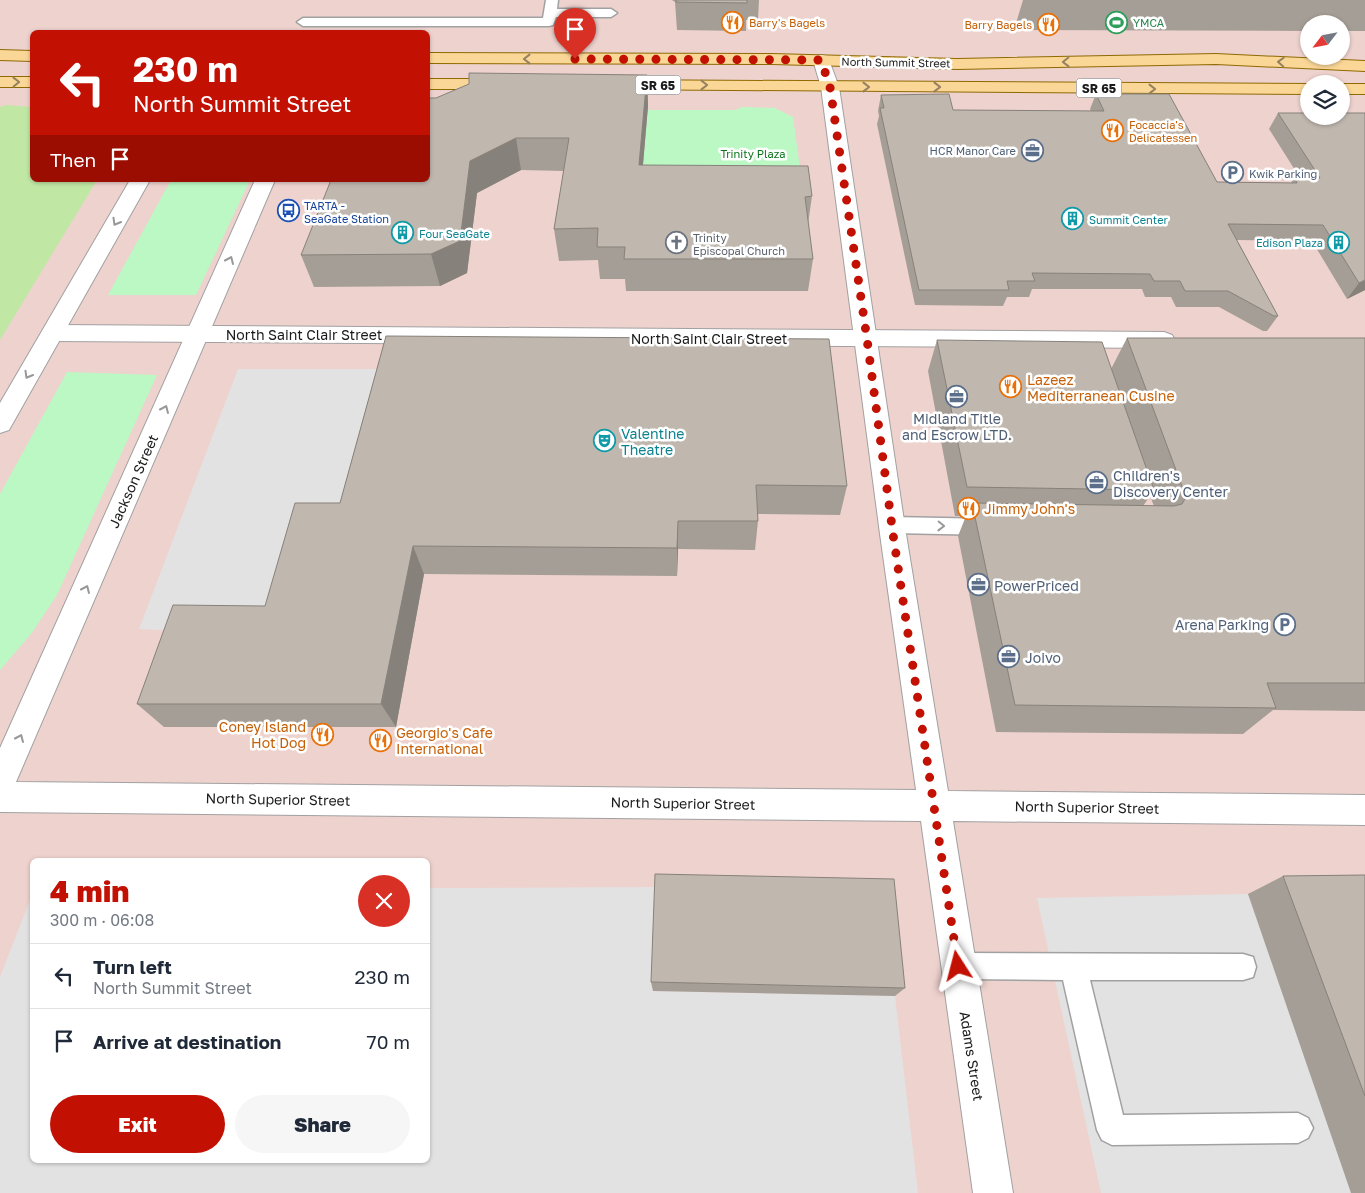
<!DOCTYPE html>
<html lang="en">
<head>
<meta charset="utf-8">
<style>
	:root { --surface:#fff; --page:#f6f6f7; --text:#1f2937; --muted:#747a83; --line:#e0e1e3; --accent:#c21002 }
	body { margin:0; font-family:"Golos Text",sans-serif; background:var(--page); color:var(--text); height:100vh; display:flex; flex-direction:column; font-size:19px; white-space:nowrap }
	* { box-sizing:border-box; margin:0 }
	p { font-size:16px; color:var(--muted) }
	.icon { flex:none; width:28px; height:28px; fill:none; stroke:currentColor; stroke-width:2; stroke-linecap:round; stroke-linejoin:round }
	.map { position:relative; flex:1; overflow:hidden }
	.side { position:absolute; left:30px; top:858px; width:400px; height:305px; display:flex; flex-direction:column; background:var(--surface); border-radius:8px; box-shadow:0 1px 4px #0004 }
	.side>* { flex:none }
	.top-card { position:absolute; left:30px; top:30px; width:400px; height:152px; border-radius:8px; box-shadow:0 1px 4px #0004; background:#c21002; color:#fff; overflow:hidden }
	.needle { width:32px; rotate:238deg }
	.buttons { position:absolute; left:1300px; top:15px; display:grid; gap:10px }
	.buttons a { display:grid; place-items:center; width:50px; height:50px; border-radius:50%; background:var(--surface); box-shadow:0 1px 4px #0004; font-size:25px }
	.pin { position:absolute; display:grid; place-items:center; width:42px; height:42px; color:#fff; margin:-51px -21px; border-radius:50% 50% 50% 0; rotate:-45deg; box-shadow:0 0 5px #0007 }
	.pin .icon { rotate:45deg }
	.me { position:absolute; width:55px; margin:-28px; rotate:351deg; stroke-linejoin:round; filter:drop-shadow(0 0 4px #0008) }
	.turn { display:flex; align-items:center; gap:18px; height:105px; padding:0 20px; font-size:22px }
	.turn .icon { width:65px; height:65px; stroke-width:2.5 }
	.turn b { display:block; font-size:35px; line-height:42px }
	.then { display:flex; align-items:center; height:48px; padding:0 20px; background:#0003; gap:10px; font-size:19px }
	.round { display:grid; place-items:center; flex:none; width:52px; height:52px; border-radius:26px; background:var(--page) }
	.overview { display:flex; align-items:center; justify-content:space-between; height:85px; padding:0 20px }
	h1 { font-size:30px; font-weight:800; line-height:38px; color:var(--accent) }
	.action { display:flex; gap:10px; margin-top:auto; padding:10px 20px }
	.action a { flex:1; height:58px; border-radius:30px; background:var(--accent); color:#fff; font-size:20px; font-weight:800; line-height:58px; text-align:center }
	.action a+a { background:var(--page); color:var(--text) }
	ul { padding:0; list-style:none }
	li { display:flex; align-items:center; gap:15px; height:65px; padding:0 20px; border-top:1px solid var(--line) }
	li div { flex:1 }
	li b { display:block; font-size:19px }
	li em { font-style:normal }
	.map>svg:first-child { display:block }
	.commercial { fill:#eed2ce; fill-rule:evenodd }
	.grass { fill:#c1e7a5 }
	.park { fill:#bbf8c4 }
	.parking { fill:#e2e2e2 }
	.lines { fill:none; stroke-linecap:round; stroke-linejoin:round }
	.service-casing { stroke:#a1a1a1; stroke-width:3 }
	.minor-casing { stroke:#a1a1a1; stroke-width:2 }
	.tertiary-casing { stroke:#a1a1a1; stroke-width:2 }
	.primary-casing { stroke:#8f6a02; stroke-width:2 }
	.service { fill:#fff; fill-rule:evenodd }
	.minor { fill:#fff; fill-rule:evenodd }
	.tertiary { fill:#fff; fill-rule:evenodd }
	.primary { fill:#fad697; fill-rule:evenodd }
	.wall { fill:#a59e96; fill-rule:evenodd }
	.shaded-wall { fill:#86817a }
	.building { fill:#c0b8af; stroke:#86817a }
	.oneway { stroke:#95815f }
	.oneway2 { stroke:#989898 }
	.route { stroke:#c21002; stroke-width:9; stroke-dasharray:0 16.2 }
	.labels { text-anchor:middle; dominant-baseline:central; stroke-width:5; stroke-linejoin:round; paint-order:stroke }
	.far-food-label { font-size:11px; fill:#c56008; stroke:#fff; text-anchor:start }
	.far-leisure-label { font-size:11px; fill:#27864d; stroke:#fff; text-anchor:start }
	.far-street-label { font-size:11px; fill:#1a1a1a; stroke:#fff }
	.far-service-label { font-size:11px; fill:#4e5e75; stroke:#fff; text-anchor:end }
	.far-park-label { font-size:11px; fill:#0c751c; stroke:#fff }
	.far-transit-label { font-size:11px; fill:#164399; stroke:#fff; text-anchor:start }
	.far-culture-label { font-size:11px; fill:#0d838f; stroke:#fff; text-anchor:start }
	.far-worship-label { font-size:11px; fill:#5b616d; stroke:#fff; text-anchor:start }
	.shield { fill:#fff; stroke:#5f5f5f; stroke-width:1 }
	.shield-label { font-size:12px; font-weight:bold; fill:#1a1a1a }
	.street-label { font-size:14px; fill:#1a1a1a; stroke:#fff }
	.food-label { font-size:14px; fill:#c56008; stroke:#fff; text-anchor:start }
	.service-label { font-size:14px; fill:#4e5e75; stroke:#fff; text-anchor:start }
	.culture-label { font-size:14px; fill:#0d838f; stroke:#fff; text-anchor:start }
</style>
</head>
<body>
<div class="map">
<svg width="1365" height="1193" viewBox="0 0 1365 1193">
	<rect width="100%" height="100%" fill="#ece9e0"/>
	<path class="commercial" d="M0 0H1365V1193H0ZM1309 24H1341V56H1309ZM32 32H428V180H32ZM1309 84H1341V116H1309ZM32 860H428V1160H32Z"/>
	<path class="grass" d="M6 105 32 107V180H97L0 340V107Z"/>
	<path class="park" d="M742 107 775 108 793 117 804 198 643 166 647 110H736Z
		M171 180H250L196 295H108Z
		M67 372 157 375 57 595 31 634 0 670V494Z"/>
	<path class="parking" d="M238 369H394L360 511 284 632H196L139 629Z
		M656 887 653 991 895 996 918 1193H0V977L32 895V1160H428V888Z
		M1248 894 1353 1193H1101L1037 898Z"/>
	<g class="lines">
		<defs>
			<path id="service" d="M546 0H558L557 9H611L617 13 611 17H556L553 25 549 26H303L297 22 303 18H543Z
				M892 517 992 519 999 521 1002 527 999 533 992 535 892 533 885 531 882 525 885 519Z
				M958 953 1243 954 1253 957 1256 967 1253 977 1243 980H1090L1123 1115 1298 1113 1308 1118 1313 1128 1308 1138 1298 1143 1112 1145 1102 1140 1097 1130 1063 980 958 979 948 976 945 966 948 956Z"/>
			<path id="minor" d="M53 325 1164 332 1172 335 1175 340 1172 345 1164 348 53 341 45 338 42 333 45 328Z"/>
			<path id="tertiary" d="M821 55 827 56 829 60 839 87 906 534 948 791 1365 795V825L953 821 1013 1193H973L921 821 0 812V748L255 180H275L16 782 916 790 880 534 821 87 813 60 815 56Z
				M130 180H150L9 430 0 433V403Z"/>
			<path id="primary" d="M0 50 32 51V61L0 60Z
				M428 53 772 54 957 59 1216 54 1365 61V71L1216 64 957 69 772 64 428 63Z
				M0 77H32V87H0Z
				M428 79H505L511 80 514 84 511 88 505 89H428Z
				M610 80 1309 84V94L604 89 601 85 604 81Z
				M1341 84H1365V94H1341Z"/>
		</defs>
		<use href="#service" class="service-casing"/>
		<use href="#minor" class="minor-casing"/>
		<use href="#tertiary" class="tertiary-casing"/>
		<use href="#primary" class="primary-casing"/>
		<use href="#service" class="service"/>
		<use href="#minor" class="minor"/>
		<use href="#tertiary" class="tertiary"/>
		<use href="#primary" class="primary"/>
	</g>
	<path class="wall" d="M672 0H759L758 20H746V31L677 30 675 2Z
		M1023 0H1365V31H1341V24H1309V31L1014 30Z
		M647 75 648 106 643 165 812 196 808 224 813 259 808 291H626L625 279H600L598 260 559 261 554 229 564 171 521 170 477 193 467 273 440 286 314 287 301 255 436 98Z
		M1096 94 1217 182 1291 183 1294 177 1300 178 1269 129 1278 113H1309L1365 290 1347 299 1312 241 1237 240 1278 316 1267 331H1263L1219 307H1176L1171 297H1145L1142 289H1032L1029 297H1007L1003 306 915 305 877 124 879 116 878 111 881 95 953 110 1091 111 1090 109Z
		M386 336 847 486 840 515 758 514V521L755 550 678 549 677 576 424 574 396 727H164L137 704 265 606 340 503Z
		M1127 338H1365V711L1273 710 1243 734 996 732 958 536 966 516H955L928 371 937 340 1111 369ZM1150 496 1154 506H1143Z
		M1365 875V1193H1351L1248 894 1283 876Z
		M651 982 905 988 895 996 653 991Z"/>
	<path class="shaded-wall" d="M647 75 648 106 640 198 639 165Z
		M516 138 521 170 477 193 467 273 440 286 431 254 470 161Z
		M1365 280V290L1347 299 1359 283Z
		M678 521V549L677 576V548Z
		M413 546 424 574 396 727 381 704Z"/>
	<path class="building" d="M676 0H747V3L676 2Z
		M469 73 647 75 639 165 808 166 812 196 805 197 813 259H624L625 247H597L598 228 554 229 569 138H516L470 161 460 241 431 254 301 255 331 180H428V98H436L469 84Z
		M949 94 953 110 1104 111 1096 94H1169L1217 182 1297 183 1294 177 1320 178 1278 113H1309V116H1341V113H1365V280L1359 283 1323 225 1228 224 1278 316H1274L1228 291H1185L1180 281H1154L1150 274 1032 273 1035 281H1007L1009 290H919L880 108H884L881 95Z
		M386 336 829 339 847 486 756 485 758 521H678L677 548 413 546 381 704H137L173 605 265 606 295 503H340Z
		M1127 338H1365V683H1267L1276 708 1015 705 972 503 1174 506 1182 504 1186 497Z
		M937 340 1102 342 1154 490 967 487Z
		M655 874 894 879 905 988 651 982Z
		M1365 875V1096L1283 876Z"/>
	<defs><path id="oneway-chevron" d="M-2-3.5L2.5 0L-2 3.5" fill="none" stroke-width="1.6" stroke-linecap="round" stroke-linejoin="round" transform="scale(1.25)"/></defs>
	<g class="oneway">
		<use href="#oneway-chevron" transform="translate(527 59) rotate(-180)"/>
		<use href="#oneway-chevron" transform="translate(1066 62) rotate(179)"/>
		<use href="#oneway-chevron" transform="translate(1281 62) rotate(-177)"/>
		<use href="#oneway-chevron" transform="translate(16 82) rotate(-1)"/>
		<use href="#oneway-chevron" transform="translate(704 85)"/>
		<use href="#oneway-chevron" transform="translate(866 87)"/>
		<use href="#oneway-chevron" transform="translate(937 87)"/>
		<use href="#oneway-chevron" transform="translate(1152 89)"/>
	</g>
	<g class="oneway2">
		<use href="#oneway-chevron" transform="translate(116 222) rotate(120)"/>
		<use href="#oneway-chevron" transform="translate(230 260) rotate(-66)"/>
		<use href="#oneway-chevron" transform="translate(28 375) rotate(120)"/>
		<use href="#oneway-chevron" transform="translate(165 409) rotate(-66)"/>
		<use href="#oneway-chevron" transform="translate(941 526) rotate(1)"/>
		<use href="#oneway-chevron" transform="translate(86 589) rotate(-66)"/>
		<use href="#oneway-chevron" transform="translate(20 738) rotate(-66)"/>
	</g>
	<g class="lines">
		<path class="route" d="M575 59 821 60 830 87 867 339 893 534 958 966"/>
	</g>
	<defs>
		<symbol id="restaurant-ring" viewBox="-11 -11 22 22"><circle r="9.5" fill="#fff" stroke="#e8710a" stroke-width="1.5"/><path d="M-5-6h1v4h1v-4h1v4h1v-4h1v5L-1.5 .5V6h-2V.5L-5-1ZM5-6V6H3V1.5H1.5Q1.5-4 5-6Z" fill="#e8710a"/></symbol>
		<symbol id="stadium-ring" viewBox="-11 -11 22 22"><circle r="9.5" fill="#fff" stroke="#2e9e5b" stroke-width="1.5"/><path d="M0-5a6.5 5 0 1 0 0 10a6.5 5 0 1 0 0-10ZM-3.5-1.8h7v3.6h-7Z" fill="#2e9e5b"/></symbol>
		<symbol id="office-ring" viewBox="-11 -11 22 22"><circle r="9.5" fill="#fff" stroke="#5c6f8a" stroke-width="1.5"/><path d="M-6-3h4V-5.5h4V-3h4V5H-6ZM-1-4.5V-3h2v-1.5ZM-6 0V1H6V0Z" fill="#5c6f8a"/></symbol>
		<symbol id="parking-ring" viewBox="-11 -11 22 22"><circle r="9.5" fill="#fff" stroke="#5c6f8a" stroke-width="1.5"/><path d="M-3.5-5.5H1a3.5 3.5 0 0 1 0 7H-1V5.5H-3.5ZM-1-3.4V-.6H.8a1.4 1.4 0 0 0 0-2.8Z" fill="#5c6f8a"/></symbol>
		<symbol id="bus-ring" viewBox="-11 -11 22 22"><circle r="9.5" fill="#fff" stroke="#1a4fb4" stroke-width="1.5"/><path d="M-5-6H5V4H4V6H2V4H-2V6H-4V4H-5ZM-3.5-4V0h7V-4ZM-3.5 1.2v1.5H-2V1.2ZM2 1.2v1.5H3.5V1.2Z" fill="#1a4fb4"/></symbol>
		<symbol id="building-ring" viewBox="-11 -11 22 22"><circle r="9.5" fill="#fff" stroke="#0f9aa8" stroke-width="1.5"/><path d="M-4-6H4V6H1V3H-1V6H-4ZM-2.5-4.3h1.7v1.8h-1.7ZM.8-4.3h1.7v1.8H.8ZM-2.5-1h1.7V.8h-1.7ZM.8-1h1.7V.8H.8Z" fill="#0f9aa8"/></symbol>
		<symbol id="church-ring" viewBox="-11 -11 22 22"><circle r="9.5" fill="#fff" stroke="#6b7280" stroke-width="1.5"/><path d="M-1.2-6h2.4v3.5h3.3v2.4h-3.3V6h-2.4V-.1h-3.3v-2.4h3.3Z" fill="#6b7280"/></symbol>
		<symbol id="theatre-ring" viewBox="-11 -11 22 22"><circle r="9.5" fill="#fff" stroke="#0f9aa8" stroke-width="1.5"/><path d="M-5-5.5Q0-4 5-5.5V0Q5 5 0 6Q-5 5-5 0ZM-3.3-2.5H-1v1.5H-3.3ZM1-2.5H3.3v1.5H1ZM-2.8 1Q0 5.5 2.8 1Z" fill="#0f9aa8"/></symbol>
	</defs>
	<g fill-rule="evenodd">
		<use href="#restaurant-ring" x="720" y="10" width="25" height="25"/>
		<use href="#stadium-ring" x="1104" y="10" width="25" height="25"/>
		<use href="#restaurant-ring" x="1036" y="12" width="25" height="25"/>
		<use href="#restaurant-ring" x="1100" y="118" width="25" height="25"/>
		<use href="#office-ring" x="1020" y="138" width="25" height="25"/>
		<use href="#parking-ring" x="1220" y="160" width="25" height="25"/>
		<use href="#bus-ring" x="276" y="198" width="25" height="25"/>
		<use href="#building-ring" x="1060" y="206" width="25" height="25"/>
		<use href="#building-ring" x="390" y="220" width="25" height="25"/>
		<use href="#building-ring" x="1326" y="230" width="25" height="25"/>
		<use href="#church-ring" x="664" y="230" width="25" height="25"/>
		<use href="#restaurant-ring" x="998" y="374" width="25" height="25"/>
		<use href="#office-ring" x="944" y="384" width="25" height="25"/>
		<use href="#theatre-ring" x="592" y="428" width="25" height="25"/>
		<use href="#office-ring" x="1084" y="470" width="25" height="25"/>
		<use href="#restaurant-ring" x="956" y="496" width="25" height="25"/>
		<use href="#office-ring" x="966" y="572" width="25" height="25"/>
		<use href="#parking-ring" x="1272" y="612" width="25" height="25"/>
		<use href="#office-ring" x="996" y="644" width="25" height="25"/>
		<use href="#restaurant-ring" x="310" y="722" width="25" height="25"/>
		<use href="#restaurant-ring" x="368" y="728" width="25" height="25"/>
	</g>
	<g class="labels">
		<g class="far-food-label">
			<text x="749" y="22">Barry's Bagels</text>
			<text x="1032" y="24" text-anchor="end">Barry Bagels</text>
			<text x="1129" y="124">Focaccia's<tspan x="1129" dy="13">Delicatessen</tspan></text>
		</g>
		<g class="far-leisure-label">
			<text x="1133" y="22">YMCA</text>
		</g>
		<g class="far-street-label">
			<text transform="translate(896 62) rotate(1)">North Summit Street</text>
		</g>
		<g class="far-service-label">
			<text x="1016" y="150">HCR Manor Care</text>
			<text x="1249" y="173" text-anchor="start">Kwik Parking</text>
		</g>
		<g class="far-park-label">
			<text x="753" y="153">Trinity Plaza</text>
		</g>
		<g class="far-transit-label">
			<text x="304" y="205">TARTA -<tspan x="304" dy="13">SeaGate Station</tspan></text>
		</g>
		<g class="far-culture-label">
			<text x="1089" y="219">Summit Center</text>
			<text x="419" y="233">Four SeaGate</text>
			<text x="1323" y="242" text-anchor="end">Edison Plaza</text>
		</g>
		<g class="far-worship-label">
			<text x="693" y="237">Trinity<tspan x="693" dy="13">Episcopal Church</tspan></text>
		</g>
		<g class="shield">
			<rect x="635.5" y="75.5" width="45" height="19" rx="4"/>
			<rect x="1076.5" y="78.5" width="45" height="19" rx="4"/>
		</g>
		<g class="shield-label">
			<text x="658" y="85">SR 65</text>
			<text x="1099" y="88">SR 65</text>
		</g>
		<g class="street-label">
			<text x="304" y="334">North Saint Clair Street</text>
			<text x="709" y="338">North Saint Clair Street</text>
			<text transform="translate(133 481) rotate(-66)">Jackson Street</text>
			<text transform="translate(278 799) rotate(1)">North Superior Street</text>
			<text transform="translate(683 803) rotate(1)">North Superior Street</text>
			<text transform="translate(1087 807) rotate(1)">North Superior Street</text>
			<text transform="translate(972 1056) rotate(81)">Adams Street</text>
		</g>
		<g class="food-label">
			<text x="1027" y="379">Lazeez<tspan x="1027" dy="16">Mediterranean Cusine</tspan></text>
			<text x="984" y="508">Jimmy John's</text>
			<text x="306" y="726" text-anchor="end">Coney Island<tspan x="306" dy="16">Hot Dog</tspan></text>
			<text x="396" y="732">Georgio's Cafe<tspan x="396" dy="16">International</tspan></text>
		</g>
		<g class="service-label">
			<text x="957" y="418" text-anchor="middle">Midland Title<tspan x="957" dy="16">and Escrow LTD.</tspan></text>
			<text x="1113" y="475">Children's<tspan x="1113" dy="16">Discovery Center</tspan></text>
			<text x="994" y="585">PowerPriced</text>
			<text x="1269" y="624" text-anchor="end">Arena Parking</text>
			<text x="1025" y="657">Joivo</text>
		</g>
		<g class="culture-label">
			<text x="621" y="433">Valentine<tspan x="621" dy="16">Theatre</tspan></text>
		</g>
	</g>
</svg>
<div class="buttons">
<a><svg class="needle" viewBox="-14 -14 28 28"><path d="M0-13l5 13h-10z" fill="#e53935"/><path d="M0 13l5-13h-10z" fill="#747a83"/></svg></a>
<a><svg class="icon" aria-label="layers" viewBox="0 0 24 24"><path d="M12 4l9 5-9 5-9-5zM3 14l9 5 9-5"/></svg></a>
</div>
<div class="pin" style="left:575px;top:59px;background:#d93025"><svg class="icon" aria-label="arrive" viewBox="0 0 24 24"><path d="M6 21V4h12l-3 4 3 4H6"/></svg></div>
<svg class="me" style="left:958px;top:966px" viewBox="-20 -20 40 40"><path d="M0-17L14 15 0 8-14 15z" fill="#c21002" stroke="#fff" stroke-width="4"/></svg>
<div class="top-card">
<div class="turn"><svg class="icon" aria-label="left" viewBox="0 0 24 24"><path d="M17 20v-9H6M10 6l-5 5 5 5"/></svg><div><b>230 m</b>North Summit Street</div></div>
<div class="then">Then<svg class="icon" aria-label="arrive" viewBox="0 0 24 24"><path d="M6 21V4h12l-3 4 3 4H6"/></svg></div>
</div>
<section class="side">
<div class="overview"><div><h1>4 min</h1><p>300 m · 06:08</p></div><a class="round" style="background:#d93025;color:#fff"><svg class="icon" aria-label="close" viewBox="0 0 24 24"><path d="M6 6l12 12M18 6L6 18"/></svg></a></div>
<ul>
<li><svg class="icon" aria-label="left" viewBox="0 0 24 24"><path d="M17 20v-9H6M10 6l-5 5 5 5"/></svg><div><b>Turn left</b><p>North Summit Street</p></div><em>230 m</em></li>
<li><svg class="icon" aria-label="arrive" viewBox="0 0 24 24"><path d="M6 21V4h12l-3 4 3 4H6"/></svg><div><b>Arrive at destination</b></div><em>70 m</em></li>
</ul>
<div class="action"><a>Exit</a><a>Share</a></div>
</section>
</div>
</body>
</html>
